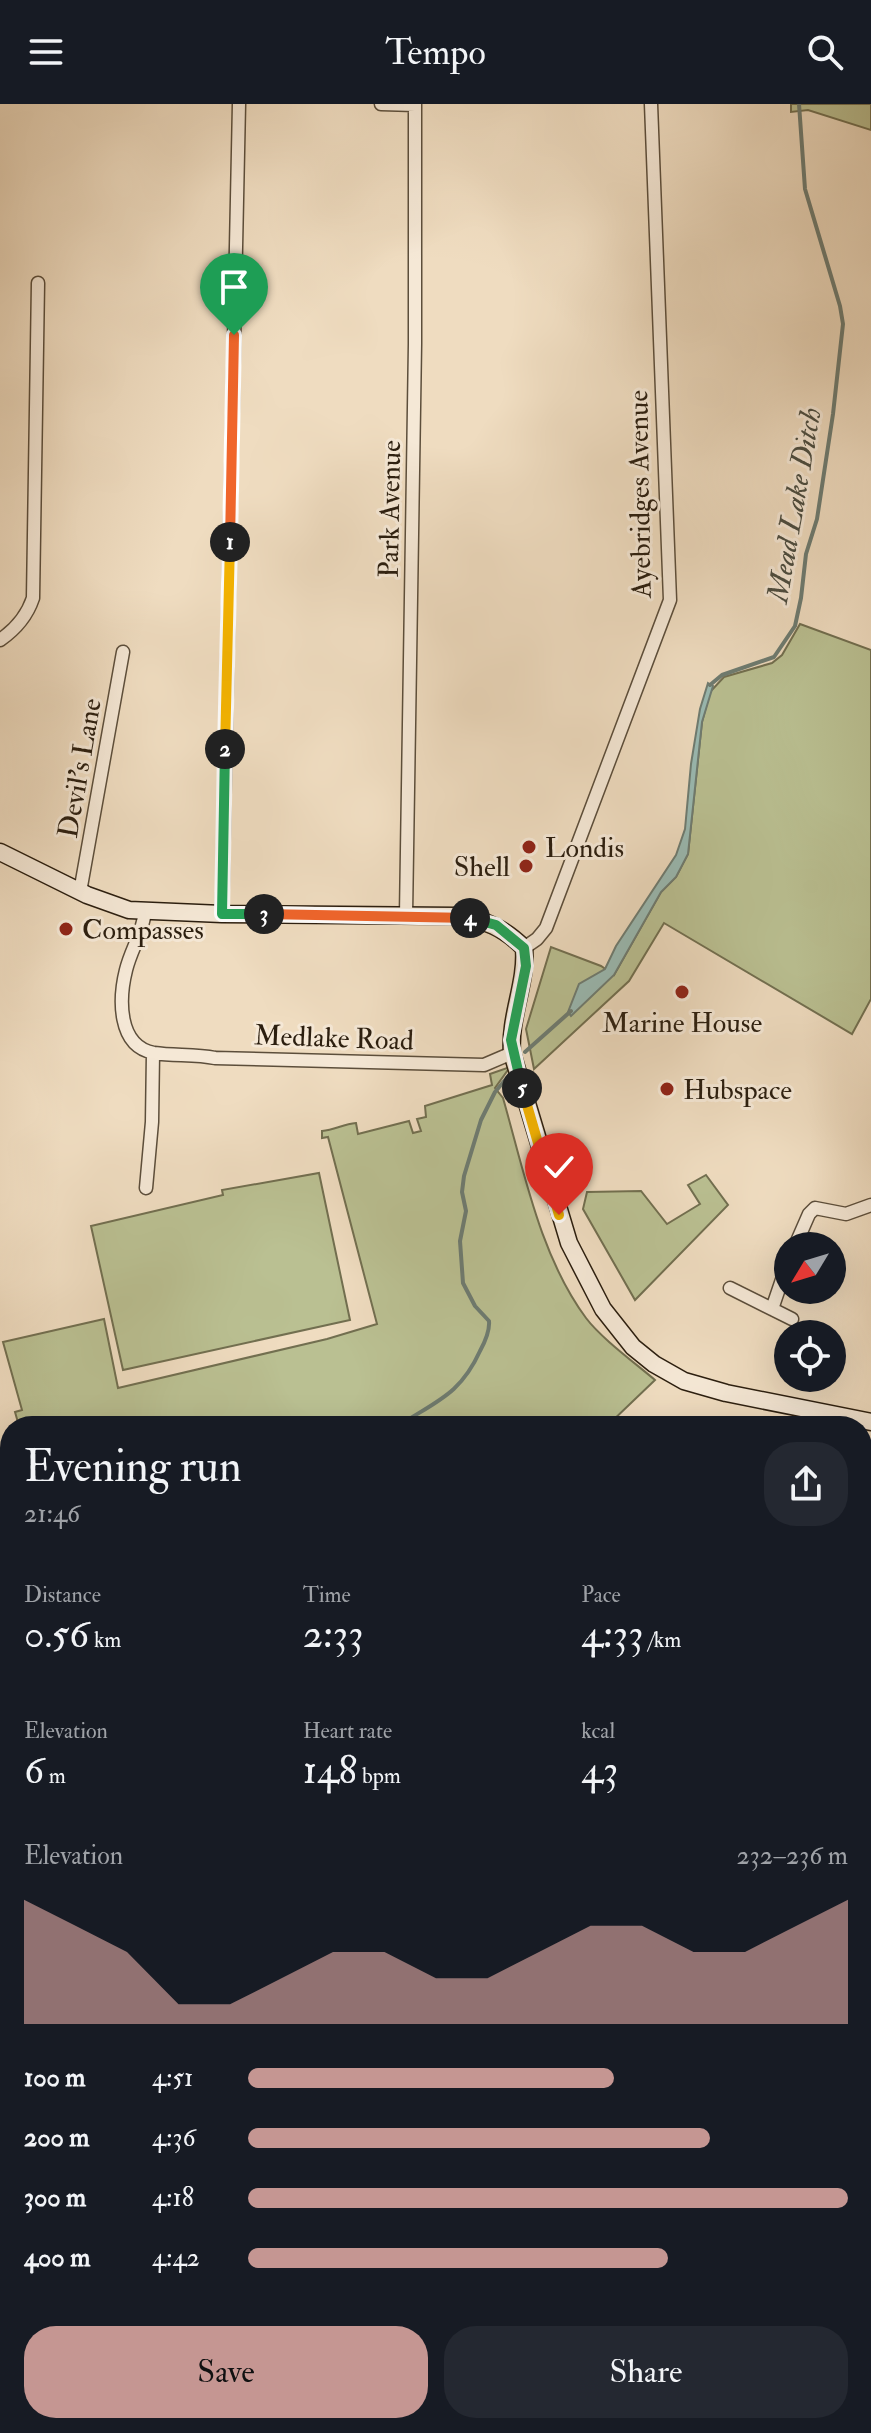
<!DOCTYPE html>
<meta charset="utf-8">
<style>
:root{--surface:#171b24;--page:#242831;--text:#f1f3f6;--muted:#9ea1a6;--accent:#c59692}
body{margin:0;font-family:"IM FELL Double Pica",serif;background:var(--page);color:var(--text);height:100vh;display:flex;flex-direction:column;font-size:30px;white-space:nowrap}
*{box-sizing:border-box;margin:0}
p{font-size:26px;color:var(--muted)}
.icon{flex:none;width:44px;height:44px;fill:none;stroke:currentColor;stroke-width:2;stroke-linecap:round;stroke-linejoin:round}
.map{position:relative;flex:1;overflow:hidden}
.drawer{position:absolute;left:0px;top:1312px;width:872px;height:1018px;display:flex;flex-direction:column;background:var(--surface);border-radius:32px 32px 0 0;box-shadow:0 8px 32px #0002}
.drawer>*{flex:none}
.needle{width:52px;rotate:232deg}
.buttons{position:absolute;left:774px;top:1128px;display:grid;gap:16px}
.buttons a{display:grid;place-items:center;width:72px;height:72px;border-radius:50%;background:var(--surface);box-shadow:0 8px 32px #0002;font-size:40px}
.pin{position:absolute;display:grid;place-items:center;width:68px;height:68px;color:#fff;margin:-82px -34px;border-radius:50% 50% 50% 0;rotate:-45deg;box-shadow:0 0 8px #0007}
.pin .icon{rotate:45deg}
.km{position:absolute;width:40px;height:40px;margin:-20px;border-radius:50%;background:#222;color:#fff;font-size:22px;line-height:40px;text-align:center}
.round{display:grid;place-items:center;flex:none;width:84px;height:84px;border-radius:32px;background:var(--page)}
.summary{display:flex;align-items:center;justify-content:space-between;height:136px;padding:0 24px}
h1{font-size:44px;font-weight:600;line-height:60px}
.stats{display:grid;grid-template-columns:repeat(3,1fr);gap:12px;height:136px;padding:8px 24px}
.stats div{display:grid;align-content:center}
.stats b{font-size:40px;font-weight:600}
.stats small{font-size:22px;font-weight:400}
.stats p{font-size:22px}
.chart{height:224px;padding:16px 24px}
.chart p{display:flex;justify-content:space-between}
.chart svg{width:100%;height:144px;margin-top:8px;fill:var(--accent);opacity:.7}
.primary-button{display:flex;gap:16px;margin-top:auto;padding:16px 24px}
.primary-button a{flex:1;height:92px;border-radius:32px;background:var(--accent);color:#111;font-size:32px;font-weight:600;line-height:92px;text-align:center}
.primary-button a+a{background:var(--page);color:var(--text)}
ul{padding:0 24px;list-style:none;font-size:26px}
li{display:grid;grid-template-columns:128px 96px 1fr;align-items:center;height:60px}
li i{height:20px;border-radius:10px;background:var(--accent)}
header{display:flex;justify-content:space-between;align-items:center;height:104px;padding:0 24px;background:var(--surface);font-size:36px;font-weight:600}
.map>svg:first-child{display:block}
.green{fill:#bac092;stroke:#726f50;stroke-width:2}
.water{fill:#9abbb4;stroke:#6e7c72;stroke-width:2}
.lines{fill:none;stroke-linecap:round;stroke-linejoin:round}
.stream{stroke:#6e7c72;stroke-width:4}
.minor-casing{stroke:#5c4e3b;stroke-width:15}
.secondary-casing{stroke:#2b1e0f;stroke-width:19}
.motorway-casing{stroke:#2b1e0f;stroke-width:25}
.minor{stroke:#f5e8d6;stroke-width:12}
.secondary{stroke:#f5e8d6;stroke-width:16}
.motorway{stroke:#e8be80;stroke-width:22}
.split-1-casing{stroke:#fff;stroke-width:16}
.split-2-casing{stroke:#fff;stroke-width:16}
.split-3-casing{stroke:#fff;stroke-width:16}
.split-4-casing{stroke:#fff;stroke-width:16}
.split-5-casing{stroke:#fff;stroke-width:16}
.split-6-casing{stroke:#fff;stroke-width:16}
.split-1{stroke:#f0652b;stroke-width:10}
.split-2{stroke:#f5b400;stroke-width:10}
.split-3{stroke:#22a559;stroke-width:10}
.split-4{stroke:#f0652b;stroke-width:10}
.split-5{stroke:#22a559;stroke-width:10}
.split-6{stroke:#f5b400;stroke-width:10}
.poi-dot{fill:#8f2418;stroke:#f5e8d6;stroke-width:3}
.labels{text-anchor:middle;stroke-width:6;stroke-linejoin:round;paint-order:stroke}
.street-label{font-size:28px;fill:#2b1e0f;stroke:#f5e8d6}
.poi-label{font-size:28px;fill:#2b1e0f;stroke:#f5e8d6;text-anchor:start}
.water-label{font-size:30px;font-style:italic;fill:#4c4d41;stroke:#f5e8d6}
</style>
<header><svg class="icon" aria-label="menu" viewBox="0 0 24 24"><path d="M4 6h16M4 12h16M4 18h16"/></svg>Tempo<svg class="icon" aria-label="search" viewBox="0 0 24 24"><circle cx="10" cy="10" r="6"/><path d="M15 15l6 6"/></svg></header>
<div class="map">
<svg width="871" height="2329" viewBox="0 0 871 2329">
<rect width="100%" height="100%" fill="#efdcc0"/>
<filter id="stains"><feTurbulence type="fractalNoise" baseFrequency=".0025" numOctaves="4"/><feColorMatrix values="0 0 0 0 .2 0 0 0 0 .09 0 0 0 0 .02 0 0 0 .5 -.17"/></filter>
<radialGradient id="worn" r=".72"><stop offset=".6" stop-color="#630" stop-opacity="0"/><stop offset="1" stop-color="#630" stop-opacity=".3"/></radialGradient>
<path class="green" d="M 791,0 L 871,0 L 871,26 L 808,6 L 791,8 Z
M 800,520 L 871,546 L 871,895 L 852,930 L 664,819 L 629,877 L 534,965 L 526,925 L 551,843 L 601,862 L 614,871 L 661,788 L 676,773 L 688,750 L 702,618 L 710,588 L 724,573 L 772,559 L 782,551 Z
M 510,963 L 495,984 L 503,994 C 524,1067 540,1152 586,1214 C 601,1234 635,1259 655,1276 L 607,1322 L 19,1322 L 15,1308 L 22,1306 L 3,1238 L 104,1215 L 118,1284 L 327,1235 L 377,1220 L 328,1033 L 322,1034 L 322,1027 C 335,1026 343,1020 356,1019 L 358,1030 L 409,1017 L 413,1029 L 421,1027 L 417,1015 L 426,1013 L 425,1002 L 492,981 L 490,970 Z
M 319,1069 L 350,1216 L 123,1266 L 91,1122 L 223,1091 L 222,1086 Z
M 706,1071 L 728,1101 L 635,1196 L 583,1105 L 587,1088 L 641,1087 L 667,1120 L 700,1100 L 688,1081 Z
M 871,1551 L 871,1949 L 862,1957 L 862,1556 Z
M 871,2118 L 871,2329 L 850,2329 L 838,2320 L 862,2320 L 862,2126 Z
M 209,2320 L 414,2320 L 400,2329 L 217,2329 Z
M 603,2320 L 749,2320 L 744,2329 L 590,2329 Z"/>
<path class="water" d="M 708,579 L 713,582 L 702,618 L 688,750 L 676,773 L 661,788 L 614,871 L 571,912 L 568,908 L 579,880 L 605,865 L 616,842 L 676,751 L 685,725 L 691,660 L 700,605 Z"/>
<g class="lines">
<path class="stream" d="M 710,581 L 722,571 L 774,553 L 795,522 L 801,494 L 806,450 L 817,415 L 833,310 L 843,220 L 840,202 L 805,85 L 799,0
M 525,948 L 571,907
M 398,1322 C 436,1297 460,1291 480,1247 C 485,1238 490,1228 489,1217 L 475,1202 L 463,1179 L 460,1137 L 466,1107 L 462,1088 L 464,1072 L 481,1016 L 495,988 L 511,969
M 0,1514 L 10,1510
M 862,1648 L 871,1645
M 862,1970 L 871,1962
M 389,2326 L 398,2320"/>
<g class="minor-casing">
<path id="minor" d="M 381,0 L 415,1
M 0,536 C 16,525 27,512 33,494 L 38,179
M 80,788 L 123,548
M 145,807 C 143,829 131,845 126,866 C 119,894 117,942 154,949 C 174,952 195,950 215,954 L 484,961 L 512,949
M 222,810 L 239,0
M 406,811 L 415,240 L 415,0
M 524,844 L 537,835 L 546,824 L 670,496 L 651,0
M 146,1084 L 152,1018 L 153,949
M 795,1142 L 809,1110 L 815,1104 L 846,1110 L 871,1101
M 730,1184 L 792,1215
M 772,1205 L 788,1158
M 862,1394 L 871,1369
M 0,1442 L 10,1439
M 0,1723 L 10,1727
M 0,1855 L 10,1854
M 0,2201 L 10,2204"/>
</g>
<g class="secondary-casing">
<path id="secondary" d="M 0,748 L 87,791 L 129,806 L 222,810 L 457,812 C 486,816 504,824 524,844 C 527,879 509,913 512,949 L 569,1139 L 603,1205 L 633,1243 L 654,1260 L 684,1277 L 726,1289 L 871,1318
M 862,1544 L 871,1539
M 0,2162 L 10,2131"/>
</g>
<g class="motorway-casing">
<path id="motorway" d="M 862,2027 L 871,2019
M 862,2077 L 871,2069
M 463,2329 L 477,2320
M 535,2329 L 548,2320"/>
</g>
<use href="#minor" class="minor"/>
<use href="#secondary" class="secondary"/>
<use href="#motorway" class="motorway"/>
</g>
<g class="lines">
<g class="split-1-casing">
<path id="split-1" d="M 230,438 L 234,231"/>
</g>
<g class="split-2-casing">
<path id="split-2" d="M 225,645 L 230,438"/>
</g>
<g class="split-3-casing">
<path id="split-3" d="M 225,645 L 222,810 L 264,810"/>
</g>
<g class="split-4-casing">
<path id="split-4" d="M 264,810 L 470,814"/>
</g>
<g class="split-5-casing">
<path id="split-5" d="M 470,814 L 496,821 L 524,844 L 526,862 L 511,936 L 522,984"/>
</g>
<g class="split-6-casing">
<path id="split-6" d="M 522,984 L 559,1111"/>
</g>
<use href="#split-1" class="split-1"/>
<use href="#split-2" class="split-2"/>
<use href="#split-3" class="split-3"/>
<use href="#split-4" class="split-4"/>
<use href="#split-5" class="split-5"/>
<use href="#split-6" class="split-6"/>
</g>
<g class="poi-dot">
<circle cx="529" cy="743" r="8"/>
<circle cx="526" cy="762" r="8"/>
<circle cx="66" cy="825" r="8"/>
<circle cx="682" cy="888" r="8"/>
<circle cx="667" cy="985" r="8"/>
</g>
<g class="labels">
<g class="street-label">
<text transform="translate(639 390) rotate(-91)" y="10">Ayebridges Avenue</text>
<text transform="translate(389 405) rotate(-89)" y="10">Park Avenue</text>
<text transform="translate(79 664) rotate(-80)" y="10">Devil's Lane</text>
<text transform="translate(334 933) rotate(2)" y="10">Medlake Road</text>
</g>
<g class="poi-label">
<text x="545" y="753">Londis</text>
<text x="510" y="772" text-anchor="end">Shell</text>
<text x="82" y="835">Compasses</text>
<text x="682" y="928" text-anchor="middle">Marine House</text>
<text x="683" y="995">Hubspace</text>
</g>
<g class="water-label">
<text transform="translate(794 401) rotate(-80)" y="10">Mead Lake Ditch</text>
</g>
</g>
<rect width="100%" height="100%" filter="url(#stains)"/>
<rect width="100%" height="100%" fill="url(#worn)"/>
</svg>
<div class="buttons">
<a><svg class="needle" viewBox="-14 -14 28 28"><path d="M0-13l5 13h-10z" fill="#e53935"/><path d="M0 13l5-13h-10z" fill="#9ea1a6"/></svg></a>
<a><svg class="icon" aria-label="locate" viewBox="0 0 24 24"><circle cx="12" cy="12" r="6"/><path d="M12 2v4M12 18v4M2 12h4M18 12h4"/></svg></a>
</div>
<div class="pin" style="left:234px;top:231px;background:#1e9e55"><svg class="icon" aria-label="arrive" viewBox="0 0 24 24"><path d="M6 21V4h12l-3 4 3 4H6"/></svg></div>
<div class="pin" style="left:559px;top:1111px;background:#d93025"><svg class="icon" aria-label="check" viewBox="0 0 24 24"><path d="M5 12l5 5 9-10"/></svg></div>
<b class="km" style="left:230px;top:438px">1</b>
<b class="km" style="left:225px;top:645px">2</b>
<b class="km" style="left:264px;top:810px">3</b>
<b class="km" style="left:470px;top:814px">4</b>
<b class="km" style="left:522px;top:984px">5</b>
<section class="drawer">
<div class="summary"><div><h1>Evening run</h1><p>21:46</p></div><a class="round"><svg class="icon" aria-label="share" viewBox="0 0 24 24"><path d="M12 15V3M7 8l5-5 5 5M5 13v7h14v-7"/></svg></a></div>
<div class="stats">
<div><p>Distance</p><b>0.56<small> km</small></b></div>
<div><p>Time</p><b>2:33</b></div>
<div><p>Pace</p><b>4:33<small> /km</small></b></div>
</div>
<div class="stats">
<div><p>Elevation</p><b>6<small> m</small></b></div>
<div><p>Heart rate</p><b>148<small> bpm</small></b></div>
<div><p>kcal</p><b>43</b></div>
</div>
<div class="chart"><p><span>Elevation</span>232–236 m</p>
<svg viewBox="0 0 160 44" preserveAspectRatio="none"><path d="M0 44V6L10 14L20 22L30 38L40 38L50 30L60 22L70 22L80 30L90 30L100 22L110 14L120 14L130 22L140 22L150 14L160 6V44z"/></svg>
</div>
<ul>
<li><b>100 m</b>4:51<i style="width:61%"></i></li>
<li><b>200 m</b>4:36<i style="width:77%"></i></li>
<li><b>300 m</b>4:18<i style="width:100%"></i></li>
<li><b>400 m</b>4:42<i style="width:70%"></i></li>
</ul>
<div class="primary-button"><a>Save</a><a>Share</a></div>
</section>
</div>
